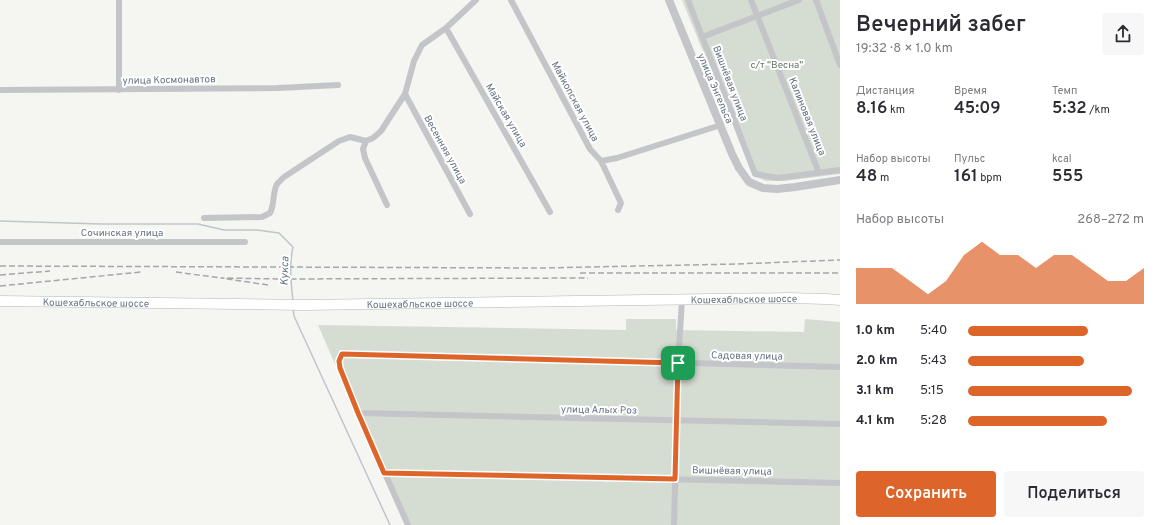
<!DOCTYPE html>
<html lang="ru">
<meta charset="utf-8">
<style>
:root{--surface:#fff;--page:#f7f7f7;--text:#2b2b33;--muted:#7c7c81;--accent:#de6529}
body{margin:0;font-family:Overpass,sans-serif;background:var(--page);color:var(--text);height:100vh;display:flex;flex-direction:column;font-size:15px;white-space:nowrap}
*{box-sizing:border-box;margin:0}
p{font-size:13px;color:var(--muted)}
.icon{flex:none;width:22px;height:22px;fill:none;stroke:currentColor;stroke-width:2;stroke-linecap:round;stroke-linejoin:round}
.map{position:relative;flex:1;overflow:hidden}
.side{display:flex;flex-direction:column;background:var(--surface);width:320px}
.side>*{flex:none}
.pin{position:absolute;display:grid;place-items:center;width:34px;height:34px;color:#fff;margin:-17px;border-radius:8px;box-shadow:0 2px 6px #0006}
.round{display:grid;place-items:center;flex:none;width:42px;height:42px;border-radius:4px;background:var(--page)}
.headline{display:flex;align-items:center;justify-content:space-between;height:68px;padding:0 16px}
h1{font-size:22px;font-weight:600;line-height:30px}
.figures{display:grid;grid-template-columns:repeat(3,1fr);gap:6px;height:68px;padding:4px 16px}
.figures div{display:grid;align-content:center}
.figures b{font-size:17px;font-weight:600}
.figures small{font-size:11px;font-weight:400}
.figures p{font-size:11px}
.chart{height:112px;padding:8px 16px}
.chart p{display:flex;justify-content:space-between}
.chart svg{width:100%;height:72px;margin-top:4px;fill:var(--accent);opacity:.7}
.button{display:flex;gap:8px;margin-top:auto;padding:8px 16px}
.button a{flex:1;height:46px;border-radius:4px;background:var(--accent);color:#fff;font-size:16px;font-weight:600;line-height:46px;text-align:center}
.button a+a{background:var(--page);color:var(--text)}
ul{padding:0 16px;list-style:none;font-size:13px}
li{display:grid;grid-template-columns:64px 48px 1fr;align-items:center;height:30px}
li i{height:10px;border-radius:5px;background:var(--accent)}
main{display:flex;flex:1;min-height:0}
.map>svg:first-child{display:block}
.green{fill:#d5dcd2}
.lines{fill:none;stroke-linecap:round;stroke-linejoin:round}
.stream{stroke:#bec6cc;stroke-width:1.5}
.primary-casing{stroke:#b3b7bb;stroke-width:11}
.minor{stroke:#c3c5c9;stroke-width:6}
.tertiary{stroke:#c3c5c9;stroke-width:8}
.primary{stroke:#fff;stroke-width:10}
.rail{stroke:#a3a8ad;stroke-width:1.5;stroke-dasharray:6 3;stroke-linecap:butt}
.route-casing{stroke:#fff;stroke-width:8}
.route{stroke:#de6529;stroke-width:5}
.labels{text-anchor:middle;stroke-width:4;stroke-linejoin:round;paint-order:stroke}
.park-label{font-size:10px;fill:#657963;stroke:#fff}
.street-label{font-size:10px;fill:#657281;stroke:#fff}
.water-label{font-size:11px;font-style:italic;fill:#60737f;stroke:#fff}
</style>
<main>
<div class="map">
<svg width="840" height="525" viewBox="0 0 840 525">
<rect width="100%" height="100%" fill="#f5f5f1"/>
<path class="green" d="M 682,0 L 840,0 L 840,174 L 784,181 L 766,181 L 754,176 Z
M 626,319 L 676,319 L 676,330 L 804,332 L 805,319 L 840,322 L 840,525 L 405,525 L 318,325 L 626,330 Z"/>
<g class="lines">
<path class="stream" d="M 0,221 L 101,224 L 198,224 L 224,230 L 257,230 L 279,233 L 293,247 C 289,265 291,283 293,301
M 293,309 L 294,316 L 390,525"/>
<g class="primary-casing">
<g id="primary">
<path id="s1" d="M 0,301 L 304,305 L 788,298 L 826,299 L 840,300"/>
</g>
</g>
<path class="minor" d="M 119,0 L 119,90
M 511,0 L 590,149 L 601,161 L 621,203 L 618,210
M 688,0 L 755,174 L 778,178 L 840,170
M 751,0 L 819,173
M 816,0 L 840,65
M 446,28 L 550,212
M 702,37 L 799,0
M 0,90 L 278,88 L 338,85
M 405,94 L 470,214
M 366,141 L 363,149 L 365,158 L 387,205
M 601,161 L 617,158 L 721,125
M 204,218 L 262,217 L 270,213 C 275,204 272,194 277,184 C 279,182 282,179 284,177 L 339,141 L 350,137 L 366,141 L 373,138 L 381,131 L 405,94 L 414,61 L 422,45 L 446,28 L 476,0
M 0,242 L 245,242
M 358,413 L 840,424
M 384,473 L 840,483
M 408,525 L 358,413 L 340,368 L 339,361 L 341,354 L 840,367
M 674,525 L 678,363 L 682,300"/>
<path class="tertiary" d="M 669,0 L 732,154 L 739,168 L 749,182 L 763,188 L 777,189 L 795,187 L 840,180"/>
<use href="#primary" class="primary"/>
<path class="rail" d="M 0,266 L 541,268 L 736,264 L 840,260
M 176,272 L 221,278
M 580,273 L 840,273
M 0,275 L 50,271
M 268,285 L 221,278 L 281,279 L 588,278
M 0,286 L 141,272"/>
</g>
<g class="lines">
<g class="route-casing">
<path id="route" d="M 342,354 L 678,363 L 675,479 L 384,473 L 358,413 L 340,368 L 339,361 Z"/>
</g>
<use href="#route" class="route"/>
</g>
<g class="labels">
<g class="park-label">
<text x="777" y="68">с/т "Весна"</text>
</g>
<g class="street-label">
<text transform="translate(169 79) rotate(-1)" y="4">улица Космонавтов</text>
<text transform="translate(731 83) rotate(69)" y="4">Вишнёвая улица</text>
<text transform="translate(716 88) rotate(67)" y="4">улица Энгельса</text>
<text transform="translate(576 101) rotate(62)" y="4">Майкопская улица</text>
<text transform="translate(507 115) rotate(60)" y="4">Майская улица</text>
<text transform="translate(808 116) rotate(68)" y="4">Калиновая улица</text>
<text transform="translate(446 149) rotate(61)" y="4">Весенняя улица</text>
<text x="122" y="236">Сочинская улица</text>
<text dy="4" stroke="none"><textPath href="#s1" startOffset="744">Кошехабльское шоссе</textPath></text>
<text dy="4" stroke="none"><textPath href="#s1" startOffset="96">Кошехабльское шоссе</textPath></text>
<text dy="4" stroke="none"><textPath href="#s1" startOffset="420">Кошехабльское шоссе</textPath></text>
<text transform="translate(747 355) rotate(1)" y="4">Садовая улица</text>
<text transform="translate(599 409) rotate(1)" y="4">улица Алых Роз</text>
<text transform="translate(732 470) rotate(1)" y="4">Вишнёвая улица</text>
</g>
<g class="water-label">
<text transform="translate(284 271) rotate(-88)" y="4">Кукса</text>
</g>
</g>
</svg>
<div class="pin" style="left:678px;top:363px;background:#1e9e55"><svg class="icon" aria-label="arrive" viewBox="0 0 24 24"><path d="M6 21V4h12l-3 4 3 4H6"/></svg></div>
</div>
<section class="side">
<div class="headline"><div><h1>Вечерний забег</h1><p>19:32 · 8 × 1.0 km</p></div><a class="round"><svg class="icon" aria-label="share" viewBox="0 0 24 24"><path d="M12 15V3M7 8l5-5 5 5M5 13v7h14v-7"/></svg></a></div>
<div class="figures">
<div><p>Дистанция</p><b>8.16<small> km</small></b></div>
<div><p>Время</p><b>45:09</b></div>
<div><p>Темп</p><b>5:32<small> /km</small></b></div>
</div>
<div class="figures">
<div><p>Набор высоты</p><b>48<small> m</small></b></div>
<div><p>Пульс</p><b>161<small> bpm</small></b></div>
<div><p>kcal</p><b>555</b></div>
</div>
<div class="chart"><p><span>Набор высоты</span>268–272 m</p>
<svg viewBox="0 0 160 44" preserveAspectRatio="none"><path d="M0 44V22L10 22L20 22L30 30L40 38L50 30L60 14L70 6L80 14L90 14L100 22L110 14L120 14L130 22L140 30L150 30L160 22V44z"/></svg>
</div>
<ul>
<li><b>1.0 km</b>5:40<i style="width:68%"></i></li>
<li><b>2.0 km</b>5:43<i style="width:66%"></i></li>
<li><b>3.1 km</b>5:15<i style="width:93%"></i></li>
<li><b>4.1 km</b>5:28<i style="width:79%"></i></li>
</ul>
<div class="button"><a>Сохранить</a><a>Поделиться</a></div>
</section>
</main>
